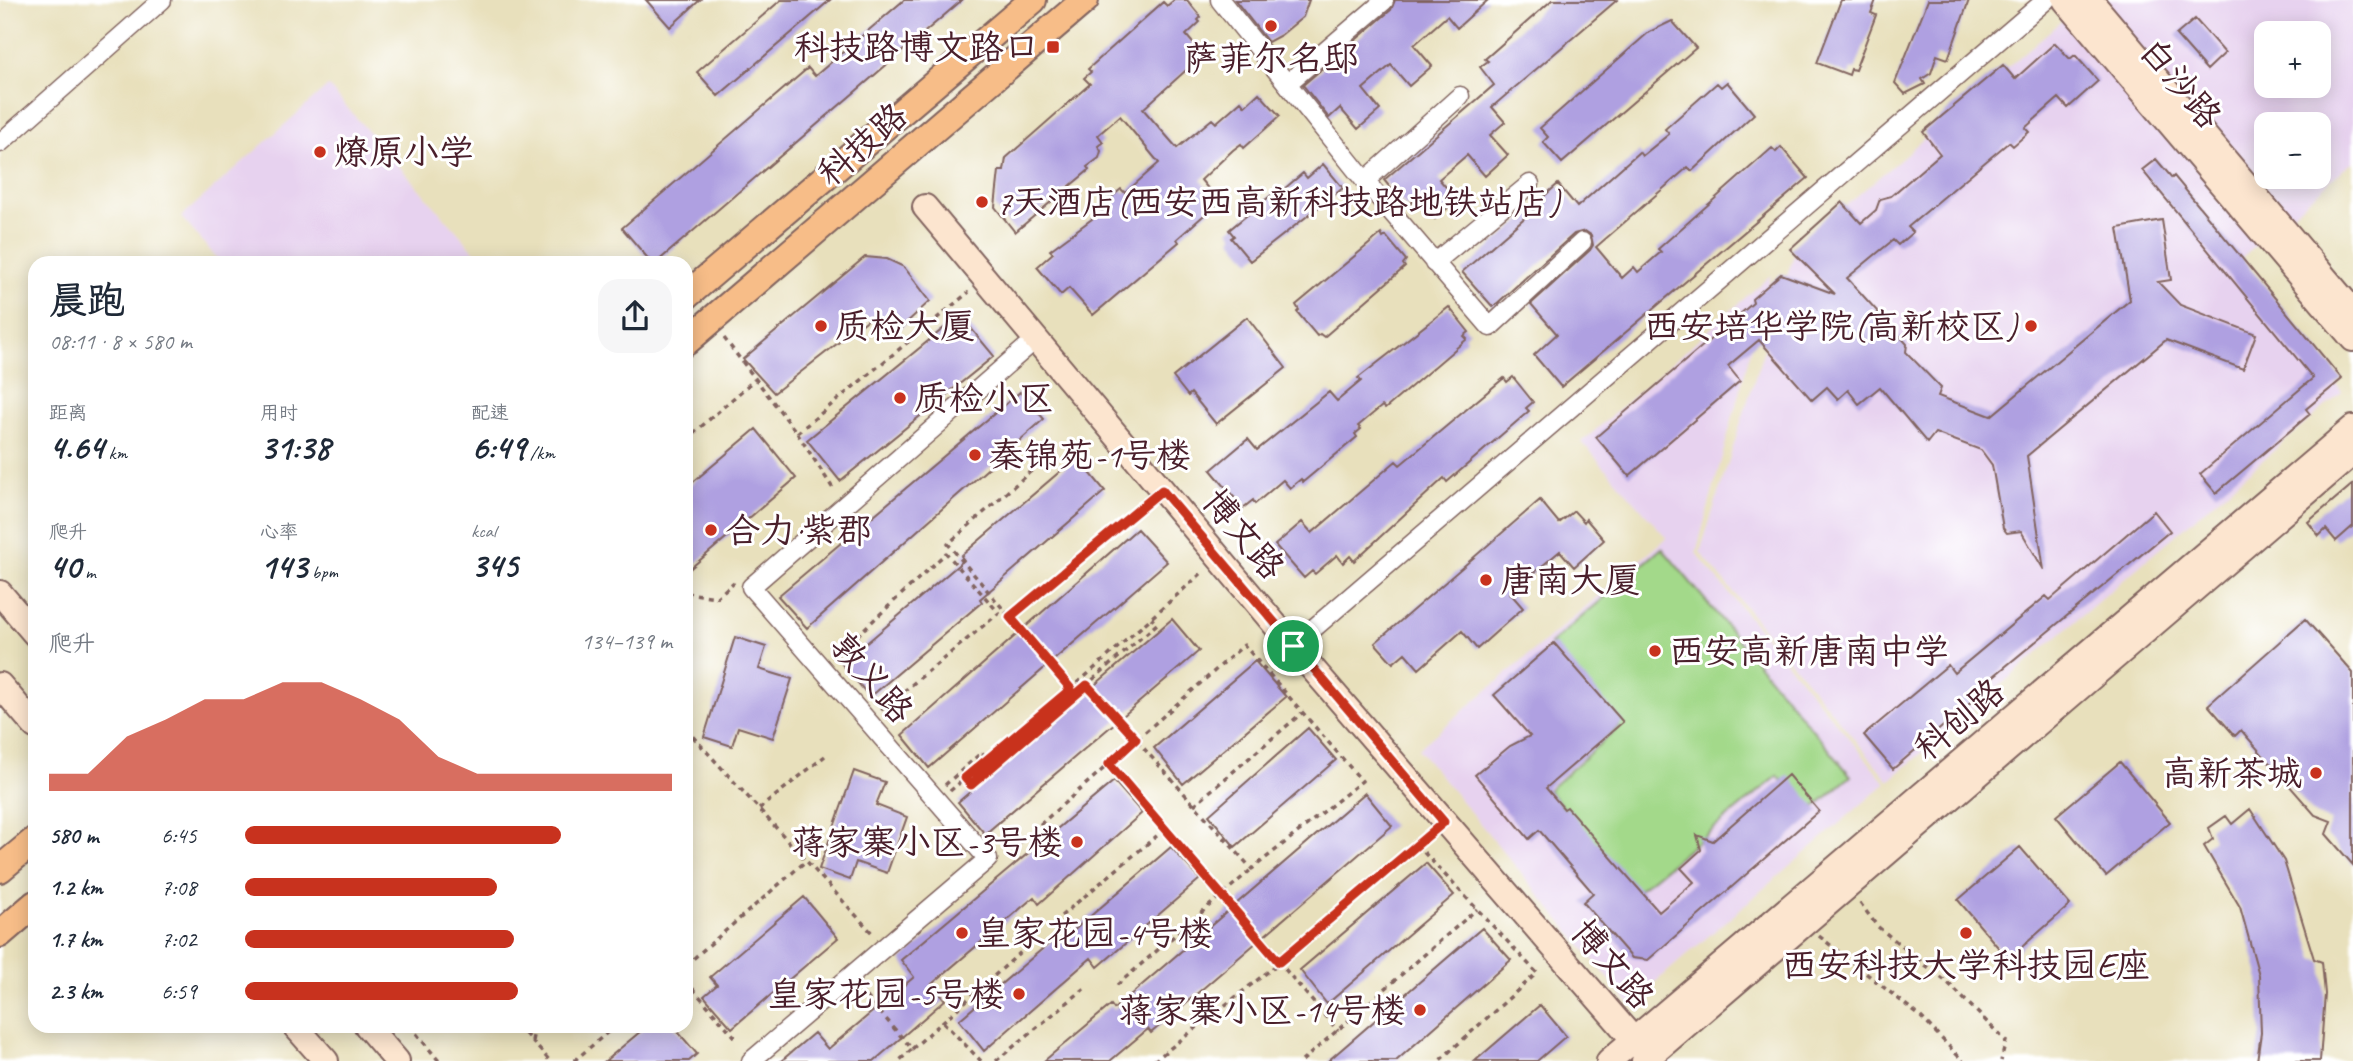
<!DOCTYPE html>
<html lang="zh">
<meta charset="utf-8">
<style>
:root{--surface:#fff;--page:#f6f6f7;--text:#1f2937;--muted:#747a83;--accent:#c8321e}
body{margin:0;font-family:Caveat,"LXGW WenKai TC",sans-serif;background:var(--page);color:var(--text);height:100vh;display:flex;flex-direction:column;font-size:26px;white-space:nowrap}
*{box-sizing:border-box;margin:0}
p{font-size:23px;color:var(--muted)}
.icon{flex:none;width:38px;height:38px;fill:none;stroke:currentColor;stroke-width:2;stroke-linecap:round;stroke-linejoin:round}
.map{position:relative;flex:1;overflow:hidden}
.panel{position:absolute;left:28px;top:256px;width:665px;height:777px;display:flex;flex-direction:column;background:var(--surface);border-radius:21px;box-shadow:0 4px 18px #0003}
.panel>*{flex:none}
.tools{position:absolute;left:2254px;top:21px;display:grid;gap:14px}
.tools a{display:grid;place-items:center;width:77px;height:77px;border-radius:14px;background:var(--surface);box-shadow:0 4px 18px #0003;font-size:35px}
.pin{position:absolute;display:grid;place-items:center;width:60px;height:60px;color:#fff;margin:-30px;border:4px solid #fff;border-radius:50%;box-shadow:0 2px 7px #0007}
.round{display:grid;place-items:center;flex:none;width:74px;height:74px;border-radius:21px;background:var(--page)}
.overview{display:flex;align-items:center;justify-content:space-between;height:119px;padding:0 21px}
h1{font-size:38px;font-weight:700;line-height:52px}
.metrics{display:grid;grid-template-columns:repeat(3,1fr);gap:10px;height:119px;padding:7px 21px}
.metrics div{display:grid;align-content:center}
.metrics b{font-size:35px;font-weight:700}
.metrics small{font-size:19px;font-weight:400}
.metrics p{font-size:19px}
.chart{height:196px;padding:14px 21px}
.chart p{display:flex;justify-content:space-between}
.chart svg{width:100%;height:126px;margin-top:7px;fill:var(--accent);opacity:.7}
ul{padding:0 21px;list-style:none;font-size:23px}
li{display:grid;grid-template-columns:112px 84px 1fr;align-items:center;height:52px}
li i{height:18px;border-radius:9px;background:var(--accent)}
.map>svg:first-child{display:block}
.built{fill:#e7d2ef;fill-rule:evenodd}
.green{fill:#a3d98a;stroke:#767c5a;stroke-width:2}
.building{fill:#afa0e1}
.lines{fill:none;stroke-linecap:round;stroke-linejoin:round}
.street-casing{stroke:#81635e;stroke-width:21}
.secondary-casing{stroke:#81635e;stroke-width:28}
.primary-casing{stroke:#81635e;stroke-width:30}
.path{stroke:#81635e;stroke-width:3.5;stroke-dasharray:5 5;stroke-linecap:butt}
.street{stroke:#fff;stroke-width:18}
.secondary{stroke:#fce5cf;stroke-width:24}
.primary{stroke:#f7bd88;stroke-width:26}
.route-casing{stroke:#fff;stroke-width:14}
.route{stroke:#c8321e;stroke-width:9}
.poi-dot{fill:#c8321e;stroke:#fff;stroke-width:2.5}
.labels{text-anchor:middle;stroke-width:6;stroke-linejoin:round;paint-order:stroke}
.poi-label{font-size:35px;fill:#4a1f2b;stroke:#fff;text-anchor:start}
.street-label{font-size:35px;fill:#4a1f2b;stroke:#fff}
</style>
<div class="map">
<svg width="2353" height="1061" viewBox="0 0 2353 1061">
<rect width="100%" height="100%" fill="#fff"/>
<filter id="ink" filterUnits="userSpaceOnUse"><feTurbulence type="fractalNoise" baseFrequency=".0143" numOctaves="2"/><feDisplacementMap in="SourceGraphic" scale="14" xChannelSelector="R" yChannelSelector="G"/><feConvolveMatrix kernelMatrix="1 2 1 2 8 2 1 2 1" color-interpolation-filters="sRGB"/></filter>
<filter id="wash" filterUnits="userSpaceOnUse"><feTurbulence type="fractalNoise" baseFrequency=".00686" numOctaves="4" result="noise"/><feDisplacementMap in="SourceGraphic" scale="28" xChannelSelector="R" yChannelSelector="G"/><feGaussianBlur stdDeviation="1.57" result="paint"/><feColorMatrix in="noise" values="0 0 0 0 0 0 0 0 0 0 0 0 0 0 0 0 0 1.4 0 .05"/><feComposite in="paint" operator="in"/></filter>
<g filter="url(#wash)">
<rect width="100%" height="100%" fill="#e8e0bc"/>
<path class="built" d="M 2086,0 L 2353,0 L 2353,161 L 2239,260 L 2342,392 L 1889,781 L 1700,552 L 1796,248 ZM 2266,33 L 2319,33 L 2319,86 L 2266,86 ZM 2266,124 L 2319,124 L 2319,177 L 2266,177 Z
M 328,86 L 484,262 L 220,262 L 181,217 Z
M 1771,275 L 1696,553 L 1886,783 L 1630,1004 L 1418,749 L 1667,538 L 1582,442 Z"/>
<path class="green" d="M 1662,548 L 1851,776 L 1809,812 L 1778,776 L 1636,892 L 1548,790 L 1619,727 L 1550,644 Z"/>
<g id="blocks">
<path class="building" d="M 646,0 L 700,0 L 670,27 Z
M 781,0 L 830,0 L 718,96 L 697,72 Z
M 904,0 L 962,0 L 657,262 L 651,262 L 622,228 L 808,68 L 815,76 Z
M 1174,0 L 1187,0 L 1201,17 L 1198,20 L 1200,22 L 1186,35 L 1203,55 L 1143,109 L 1177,148 L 1212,119 L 1216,123 L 1241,101 L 1245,106 L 1259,93 L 1280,116 L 1244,148 L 1241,144 L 1233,150 L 1201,180 L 1219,202 L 1177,239 L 1179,242 L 1093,315 L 1069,288 L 1061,295 L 1037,267 L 1053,253 L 1050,250 L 1104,210 L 1101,206 L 1121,189 L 1125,193 L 1159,163 L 1120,116 L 1098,135 L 1103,142 L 1098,146 L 1101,151 L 1099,158 L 1087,167 L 1089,170 L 1015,232 L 995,207 L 999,171 L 1004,171 L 1006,158 L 1090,84 L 1084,78 L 1091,72 L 1088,69 L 1163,2 L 1167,6 Z
M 1235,0 L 1309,0 L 1303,17 L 1281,35 L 1268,42 Z
M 1395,0 L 1488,0 L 1457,28 L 1447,16 L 1414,45 L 1432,66 L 1409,86 L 1391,65 L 1363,89 L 1380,110 L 1358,129 L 1340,108 L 1329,118 L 1303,85 L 1391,10 Z
M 1552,0 L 1617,0 L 1492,107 L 1505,122 L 1490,135 L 1508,155 L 1485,176 L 1467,155 L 1439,179 L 1457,200 L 1435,219 L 1417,198 L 1406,207 L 1384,180 L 1494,85 L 1480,67 L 1488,61 L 1485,59 Z
M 1841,0 L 1876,0 L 1871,13 L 1876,15 L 1855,70 L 1851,69 L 1849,75 L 1817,63 Z
M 1928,0 L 1969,0 L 1948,59 L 1937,55 L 1931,73 L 1922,79 L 1925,84 L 1905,94 L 1895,83 Z
M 2195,19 L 2225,53 L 2207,70 L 2176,35 Z
M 1672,21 L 1696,48 L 1562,163 L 1543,142 L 1548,137 L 1540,128 L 1649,32 Z
M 2055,43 L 2070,59 L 2075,55 L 2098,81 L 2068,108 L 2059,98 L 2025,128 L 2029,132 L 2013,146 L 2009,142 L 1908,227 L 1913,232 L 1898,245 L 1893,240 L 1847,278 L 1907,344 L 1906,352 L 1941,388 L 1938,396 L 1991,416 L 2130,300 L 2118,228 L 2162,220 L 2171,280 L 2158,282 L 2180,305 L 2256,334 L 2243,369 L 2166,340 L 2027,456 L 2044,570 L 2021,531 L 2007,533 L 2003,528 L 1992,465 L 1981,450 L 1935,433 L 1927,443 L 1880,387 L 1859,404 L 1848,390 L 1838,399 L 1827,387 L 1812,400 L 1759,340 L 1728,366 L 1740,381 L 1629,476 L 1596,437 L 1753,303 L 1752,299 L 1781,274 L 1835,294 L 1790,249 L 1842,202 L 1861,223 L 1876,210 L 1880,199 L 1891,196 L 1940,154 L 1923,132 L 2003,65 L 2015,79 Z
M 1727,82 L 1754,114 L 1692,171 L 1688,167 L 1596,247 L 1622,278 L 1634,267 L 1638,272 L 1661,252 L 1658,249 L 1772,148 L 1776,152 L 1781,147 L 1808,178 L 1561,387 L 1534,355 L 1557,334 L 1531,304 L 1590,250 L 1593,245 L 1591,235 L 1585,231 L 1574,234 L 1493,307 L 1462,272 L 1544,201 L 1542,198 L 1558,184 L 1577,207 L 1639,152 L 1642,156 L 1669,134 L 1665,129 L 1717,83 L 1721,87 Z
M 2156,159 L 2172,178 L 2174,176 L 2342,379 L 2306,409 L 2310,414 L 2216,493 L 2200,474 L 2313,378 L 2142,170 Z
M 1323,164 L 1343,188 L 1250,261 L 1231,238 L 1234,236 L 1229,230 L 1275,192 L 1277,195 L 1303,173 L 1307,178 Z
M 1381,234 L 1383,238 L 1386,236 L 1406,260 L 1403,264 L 1405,267 L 1324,337 L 1320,334 L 1317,336 L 1297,312 L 1299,310 L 1296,305 Z
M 865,257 L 887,259 L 904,267 L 930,301 L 892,336 L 874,315 L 774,393 L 743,359 Z
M 1449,307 L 1469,332 L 1464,336 L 1467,339 L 1385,409 L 1382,406 L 1358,426 L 1361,429 L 1355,434 L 1357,437 L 1303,482 L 1301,479 L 1290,488 L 1283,480 L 1255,504 L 1253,500 L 1243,508 L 1211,470 L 1248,439 L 1257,450 L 1329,392 L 1337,401 L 1361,381 L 1358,378 Z
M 960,315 L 994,356 L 840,481 L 807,440 Z
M 1247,317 L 1286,368 L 1216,424 L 1191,393 L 1188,396 L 1173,377 Z
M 1513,377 L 1533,402 L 1526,408 L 1529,411 L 1447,482 L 1444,478 L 1354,561 L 1350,556 L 1343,563 L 1337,555 L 1315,574 L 1312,571 L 1304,578 L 1275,545 L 1302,522 L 1312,533 L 1396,461 L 1400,465 L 1504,378 L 1507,382 Z
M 1020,392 L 1044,419 L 807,628 L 778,596 Z
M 756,429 L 796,478 L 686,572 L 686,488 Z
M 1077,457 L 1105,491 L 980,599 L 982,602 L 870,697 L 842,664 L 964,560 L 961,556 Z
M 2353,484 L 2353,526 L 2336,541 L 2326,529 L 2319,536 L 2308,522 Z
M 1540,500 L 1559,523 L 1574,511 L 1584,522 L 1586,519 L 1604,540 L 1574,567 L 1560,551 L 1510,593 L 1523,608 L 1477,649 L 1462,631 L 1419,669 L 1405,653 L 1393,663 L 1375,643 Z
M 2154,511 L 2170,531 L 1972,694 L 1976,698 L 1893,769 L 1864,735 L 1948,665 L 1954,673 L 2046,596 L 2050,600 Z
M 1137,529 L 1167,562 L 929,768 L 902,735 Z
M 1172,619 L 1199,651 L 985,834 L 958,802 Z
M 2305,619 L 2353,673 L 2353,865 L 2326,834 L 2331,821 L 2315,815 L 2241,730 L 2235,736 L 2208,705 Z
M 735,637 L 766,647 L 759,669 L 792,679 L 773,738 L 738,727 L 732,746 L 704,737 Z
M 1554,643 L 1623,722 L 1546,788 L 1564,809 L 1567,807 L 1659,912 L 1694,882 L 1681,868 L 1701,850 L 1697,835 L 1713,841 L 1788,775 L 1819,811 L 1648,960 L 1632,958 L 1583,902 L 1593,893 L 1539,830 L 1529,839 L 1475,775 L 1510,746 L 1530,736 L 1494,695 Z
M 1255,661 L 1286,697 L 1183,784 L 1154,748 Z
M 1308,728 L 1336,760 L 1235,847 L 1209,815 Z
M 2120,762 L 2170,822 L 2106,876 L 2056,816 Z
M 854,771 L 885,782 L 876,805 L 907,817 L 887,873 L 856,862 L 850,880 L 819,869 Z
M 1114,781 L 1142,813 L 1039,904 L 1034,897 L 932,984 L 945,1000 L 874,1061 L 781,1061 L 814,1033 L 828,1049 L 914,977 L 901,960 Z
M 1365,793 L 1392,826 L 1151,1033 L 1148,1029 L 1110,1061 L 1044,1061 L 1111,1005 L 1114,1009 Z
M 2250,809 L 2284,861 L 2314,959 L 2322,962 L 2325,994 L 2320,1061 L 2257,1061 L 2261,1033 L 2259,975 L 2240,907 L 2204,846 L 2213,839 L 2209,828 L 2226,816 L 2232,824 Z
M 1171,847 L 1200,879 L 1098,967 L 1091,958 L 984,1051 L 959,1020 L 1054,939 L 1058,944 Z
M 2020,847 L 2070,905 L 2008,959 L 1958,900 Z
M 1426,863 L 1454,895 L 1327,1004 L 1300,970 Z
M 804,897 L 838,938 L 732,1028 L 704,996 L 717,985 L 710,977 Z
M 1482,928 L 1511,960 L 1396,1061 L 1328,1061 Z
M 1540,1005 L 1566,1036 L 1537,1061 L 1475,1061 Z
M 647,1026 L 673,1026 L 697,1054 L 689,1061 L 605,1061 Z"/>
</g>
</g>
<g filter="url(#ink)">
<use href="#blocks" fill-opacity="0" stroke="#81635e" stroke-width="2"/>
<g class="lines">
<g class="street-casing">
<path id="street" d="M 1220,0 L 1365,181 L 1490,327 L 1582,242
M 1288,83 L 1384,1
M 0,143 L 162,0
M 1365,181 L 1460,96
M 1434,263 L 1530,184
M 1293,646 L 2046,0
M 751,1061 L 988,859 L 751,587 L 1036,339"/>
</g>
<g class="secondary-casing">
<path id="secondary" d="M 2065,0 L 2353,339
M 2090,0 L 2353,311
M 925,207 L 1293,646 L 1652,1061
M 0,593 L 35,634
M 0,685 L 35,726
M 295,1026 L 326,1061
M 367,1026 L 397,1061
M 1609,1061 L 2353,428
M 1644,1061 L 2353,453"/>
</g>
<g class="primary-casing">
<path id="primary" d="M 686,296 L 1033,0
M 686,342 L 1085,0
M 0,869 L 35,840
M 0,934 L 35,904"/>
</g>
<path class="path" d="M 724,338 L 797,433 L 834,490
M 797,433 L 969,292
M 686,440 L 754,380
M 1039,464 L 948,544 L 1071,689 L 1203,572
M 686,593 L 717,597 L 734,582
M 1010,617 L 1145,504
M 835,656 L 946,553 L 999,613 L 881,710
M 686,729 L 873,934
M 1109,764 L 1338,1031
M 965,778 L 971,785 L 1157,624 L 1151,618
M 945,785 L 982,752 L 987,760
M 950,791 L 1070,690
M 1194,805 L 1302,713
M 759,809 L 825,756
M 1417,845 L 1537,973 L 1439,1061
M 1010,851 L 1244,645 L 1362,781 L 1252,869 L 1087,685
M 686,872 L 691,867
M 1860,903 L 1877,926 L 1949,984 L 2006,1041 L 2001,1061
M 1061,916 L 1165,829
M 1819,936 L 1920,1016 L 1963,1061
M 686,965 L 806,861
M 686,981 L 735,1037
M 1117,985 L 1252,869
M 860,989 L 912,1049 L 899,1061
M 943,1022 L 981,1061
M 410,1026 L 439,1061
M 518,1026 L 550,1061
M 532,1041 L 535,1026
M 912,1049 L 1039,936
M 574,1061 L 615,1026
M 996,1061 L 1084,989
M 1154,1061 L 1279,963 L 1430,834
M 1302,1061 L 1477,909"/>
<use href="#street" class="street"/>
<use href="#secondary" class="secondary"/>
<use href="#primary" class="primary"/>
</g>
</g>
<g class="lines" filter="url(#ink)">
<g class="route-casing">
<path id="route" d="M 1162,490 L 1444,822 L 1279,962 L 1109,764 L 1136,739 L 1087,685 L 971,785 L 965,778 L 1071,689 L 1010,617 Z"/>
</g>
<use href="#route" class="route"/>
</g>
<g class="poi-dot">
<circle cx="1271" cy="26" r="7"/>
<rect x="1046" y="40" width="14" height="14" rx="3.5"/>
<circle cx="320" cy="152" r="7"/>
<circle cx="982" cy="202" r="7"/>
<circle cx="821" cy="326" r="7"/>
<circle cx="2031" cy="326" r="7"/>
<circle cx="900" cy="398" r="7"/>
<circle cx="975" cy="455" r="7"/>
<circle cx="711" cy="530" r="7"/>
<circle cx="1486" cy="580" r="7"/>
<circle cx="1655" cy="651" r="7"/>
<circle cx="2316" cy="773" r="7"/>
<circle cx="1077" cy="842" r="7"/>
<circle cx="962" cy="933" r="7"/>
<circle cx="1966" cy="933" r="7"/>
<circle cx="1019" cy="994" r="7"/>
<circle cx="1420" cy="1010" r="7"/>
</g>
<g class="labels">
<g class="poi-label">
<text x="1039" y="59" text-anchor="end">科技路博文路口</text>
<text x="1271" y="70" text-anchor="middle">萨菲尔名邸</text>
<text x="334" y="164">燎原小学</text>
<text x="996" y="214">7天酒店(西安西高新科技路地铁站店)</text>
<text x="835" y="338">质检大厦</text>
<text x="2017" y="338" text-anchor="end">西安培华学院(高新校区)</text>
<text x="914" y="410">质检小区</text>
<text x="989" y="467">秦锦苑-1号楼</text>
<text x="725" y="542">合力·紫郡</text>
<text x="1500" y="592">唐南大厦</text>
<text x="1669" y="663">西安高新唐南中学</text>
<text x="2302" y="785" text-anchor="end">高新茶城</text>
<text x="1063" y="854" text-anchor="end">蒋家寨小区-3号楼</text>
<text x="976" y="945">皇家花园-4号楼</text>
<text x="1966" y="977" text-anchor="middle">西安科技大学科技园E座</text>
<text x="1005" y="1006" text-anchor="end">皇家花园-5号楼</text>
<text x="1406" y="1022" text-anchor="end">蒋家寨小区-14号楼</text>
</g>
<g class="street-label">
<text transform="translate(2181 83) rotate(50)" y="12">白沙路</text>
<text transform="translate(862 144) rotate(-41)" y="12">科技路</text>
<text transform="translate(1244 534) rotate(50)" y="12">博文路</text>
<text transform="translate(872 678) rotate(49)" y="12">敦义路</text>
<text transform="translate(1959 719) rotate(-40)" y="12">科创路</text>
<text transform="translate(1613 964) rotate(49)" y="12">博文路</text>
</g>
</g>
</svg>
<div class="tools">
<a>+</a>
<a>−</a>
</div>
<div class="pin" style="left:1293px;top:646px;background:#1e9e55"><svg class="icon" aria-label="arrive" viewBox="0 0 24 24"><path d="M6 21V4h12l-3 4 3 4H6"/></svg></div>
<section class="panel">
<div class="overview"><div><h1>晨跑</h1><p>08:11 · 8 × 580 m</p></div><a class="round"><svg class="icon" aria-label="share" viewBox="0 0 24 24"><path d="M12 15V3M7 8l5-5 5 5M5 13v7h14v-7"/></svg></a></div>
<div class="metrics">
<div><p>距离</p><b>4.64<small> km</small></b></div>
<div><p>用时</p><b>31:38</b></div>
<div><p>配速</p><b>6:49<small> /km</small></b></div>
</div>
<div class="metrics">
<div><p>爬升</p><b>40<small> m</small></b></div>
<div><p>心率</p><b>143<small> bpm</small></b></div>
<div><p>kcal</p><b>345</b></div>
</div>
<div class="chart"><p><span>爬升</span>134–139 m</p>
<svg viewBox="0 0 160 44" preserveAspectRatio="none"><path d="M0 44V38L10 38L20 25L30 19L40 12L50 12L60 6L70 6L80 12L90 19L100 32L110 38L120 38L130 38L140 38L150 38L160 38V44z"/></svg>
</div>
<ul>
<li><b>580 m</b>6:45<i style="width:74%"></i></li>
<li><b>1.2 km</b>7:08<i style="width:59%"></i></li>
<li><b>1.7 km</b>7:02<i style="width:63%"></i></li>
<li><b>2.3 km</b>6:59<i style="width:64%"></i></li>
</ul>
</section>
</div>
